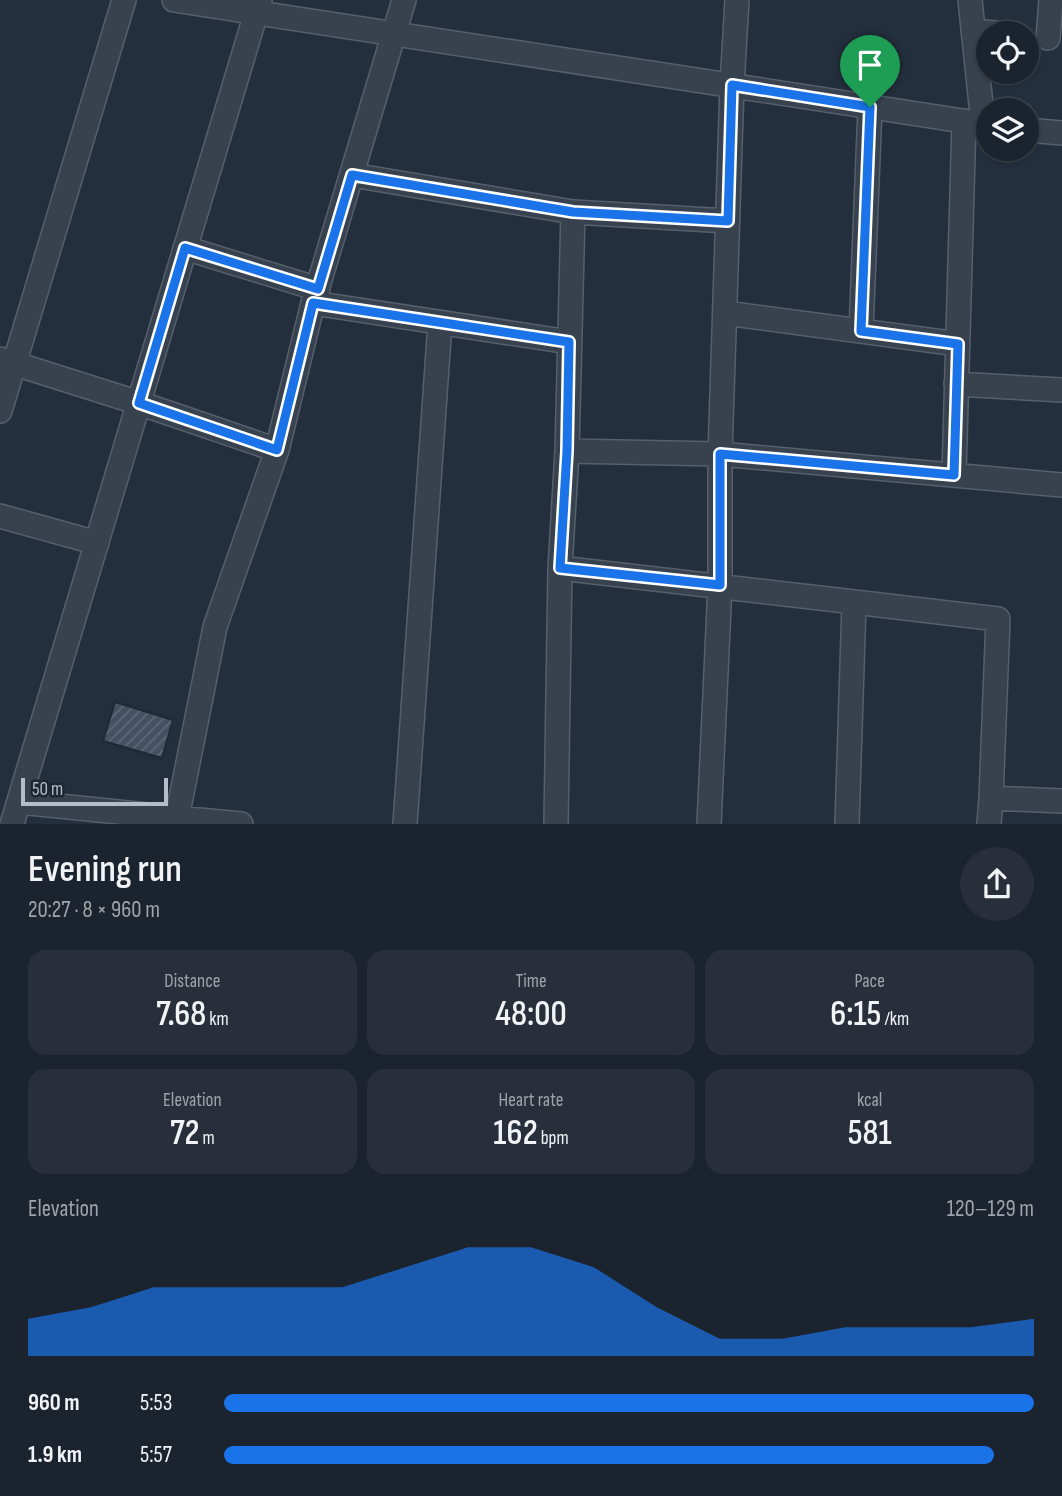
<!DOCTYPE html>
<meta charset="utf-8">
<style>
:root{--surface:#1b232e;--page:#282f3a;--text:#f1f3f6;--muted:#a0a4aa;--line:#39404a;--accent:#1a73e8}
body{margin:0;font-family:"Sofia Sans Condensed",sans-serif;background:var(--page);color:var(--text);height:100vh;display:flex;flex-direction:column;font-size:26px;white-space:nowrap}
*{box-sizing:border-box;margin:0}
p{font-size:23px;color:var(--muted)}
.icon{flex:none;width:38px;height:38px;fill:none;stroke:currentColor;stroke-width:2;stroke-linecap:round;stroke-linejoin:round}
.map{position:relative;height:824px;overflow:hidden}
.details{display:flex;flex-direction:column;background:var(--surface);flex:1}
.details>*{flex:none}
.tools{position:absolute;left:976px;top:21px;display:grid;gap:14px}
.tools a{display:grid;place-items:center;width:63px;height:63px;border-radius:50%;background:var(--surface);box-shadow:0 2px 5px #0004,0 0 0 2px var(--line);font-size:35px}
.scale{position:absolute;left:21px;bottom:18px;width:147px;box-sizing:border-box;padding-left:7px;border:4px solid #b4bcc9;border-top:0;font-size:19px;line-height:24px;white-space:nowrap;color:#b4bcc9;-webkit-text-stroke:5px #1d2633;paint-order:stroke}
.pin{position:absolute;display:grid;place-items:center;width:60px;height:60px;color:#fff;margin:-72px -30px;border-radius:50% 50% 50% 0;rotate:-45deg;box-shadow:0 0 7px #0007}
.pin .icon{rotate:45deg}
.round{display:grid;place-items:center;flex:none;width:74px;height:74px;border-radius:37px;background:var(--page)}
.overview{display:flex;align-items:center;justify-content:space-between;height:119px;padding:0 28px}
h1{font-size:38px;font-weight:600;line-height:52px}
.stats{display:grid;grid-template-columns:repeat(3,1fr);gap:10px;height:119px;padding:7px 28px}
.stats div{display:grid;align-content:center;border-radius:18px;background:var(--page);text-align:center}
.stats b{font-size:35px;font-weight:600}
.stats small{font-size:19px;font-weight:400}
.stats p{font-size:19px}
.chart{height:196px;padding:14px 28px}
.chart p{display:flex;justify-content:space-between}
.chart svg{width:100%;height:126px;margin-top:7px;fill:var(--accent);opacity:.7}
ul{padding:0 28px;list-style:none;font-size:23px}
li{display:grid;grid-template-columns:112px 84px 1fr;align-items:center;height:52px}
li i{height:18px;border-radius:9px;background:var(--accent)}
.map>svg:first-child{display:block}
.building{fill:url(#building-hatch);stroke:#1f2835;stroke-width:2}
.lines{fill:none;stroke-linecap:round;stroke-linejoin:round}
.minor-casing{stroke:#565f6c;stroke-width:26}
.minor{stroke:#38414e;stroke-width:23}
.route-casing{stroke:#fff;stroke-width:14}
.route{stroke:#1a73e8;stroke-width:9}
</style>
<div class="map">
<svg width="1062" height="824" viewBox="0 0 1062 824">
<defs>
<pattern id="building-hatch" width="6" height="6" patternUnits="userSpaceOnUse" patternTransform="scale(1.75)"><rect width="6" height="6" fill="#455162"/><path d="M-1 1l2-2M0 6l6-6M5 7l2-2" fill="none" stroke="#5d6877"/></pattern>
</defs>
<rect width="100%" height="100%" fill="#242f3e"/>
<path class="building" d="M 115,702 L 173,720 L 162,758 L 103,741 Z"/>
<g class="lines">
<g class="minor-casing">
<path id="minor" d="M 174,0 L 989,125
M 970,0 L 983,124
M 973,31 L 996,33
M 1048,38 L 1051,0
M 1027,130 L 1062,133
M 352,175 L 573,212
M 185,248 L 318,289
M 313,303 L 569,342
M 725,313 L 958,344
M 861,331 L 870,107
M 0,359 L 139,403 L 277,450
M 956,384 L 1062,390
M 0,411 L 124,0
M 567,451 L 720,454 L 1062,485
M 954,475 L 964,121
M 0,516 L 97,543
M 560,568 C 706,584 852,602 998,619 L 991,798 L 989,824
M 991,798 L 1062,801
M 19,802 L 177,818 L 215,627 L 277,450 L 313,303 L 404,0
M 177,818 L 241,824
M 12,824 L 260,0
M 405,824 L 440,323
M 556,824 L 560,568 L 567,451 L 573,212 L 728,221
M 709,824 L 720,585 L 720,454 L 732,85 L 737,0
M 847,824 L 854,603"/>
</g>
<use href="#minor" class="minor"/>
</g>
<g class="lines">
<g class="route-casing">
<path id="route" d="M 732,85 L 870,107 L 861,331 L 958,344 L 954,475 L 720,454 L 720,585 L 560,568 L 567,451 L 569,342 L 313,303 L 277,450 L 139,403 L 185,248 L 318,289 L 352,175 L 573,212 L 728,221 Z"/>
</g>
<use href="#route" class="route"/>
</g>
</svg>
<div class="tools">
<a><svg class="icon" aria-label="locate" viewBox="0 0 24 24"><circle cx="12" cy="12" r="6"/><path d="M12 2v4M12 18v4M2 12h4M18 12h4"/></svg></a>
<a><svg class="icon" aria-label="layers" viewBox="0 0 24 24"><path d="M12 4l9 5-9 5-9-5zM3 14l9 5 9-5"/></svg></a>
</div>
<div class="scale">50 m</div>
<div class="pin" style="left:870px;top:107px;background:#1e9e55"><svg class="icon" aria-label="arrive" viewBox="0 0 24 24"><path d="M6 21V4h12l-3 4 3 4H6"/></svg></div>
</div>
<section class="details">
<div class="overview"><div><h1>Evening run</h1><p>20:27 · 8 × 960 m</p></div><a class="round"><svg class="icon" aria-label="share" viewBox="0 0 24 24"><path d="M12 15V3M7 8l5-5 5 5M5 13v7h14v-7"/></svg></a></div>
<div class="stats">
<div><p>Distance</p><b>7.68<small> km</small></b></div>
<div><p>Time</p><b>48:00</b></div>
<div><p>Pace</p><b>6:15<small> /km</small></b></div>
</div>
<div class="stats">
<div><p>Elevation</p><b>72<small> m</small></b></div>
<div><p>Heart rate</p><b>162<small> bpm</small></b></div>
<div><p>kcal</p><b>581</b></div>
</div>
<div class="chart"><p><span>Elevation</span>120–129 m</p>
<svg viewBox="0 0 160 44" preserveAspectRatio="none"><path d="M0 44V31L10 27L20 20L30 20L40 20L50 20L60 13L70 6L80 6L90 13L100 27L110 38L120 38L130 34L140 34L150 34L160 31V44z"/></svg>
</div>
<ul>
<li><b>960 m</b>5:53<i style="width:100%"></i></li>
<li><b>1.9 km</b>5:57<i style="width:95%"></i></li>
</ul>
</section>
